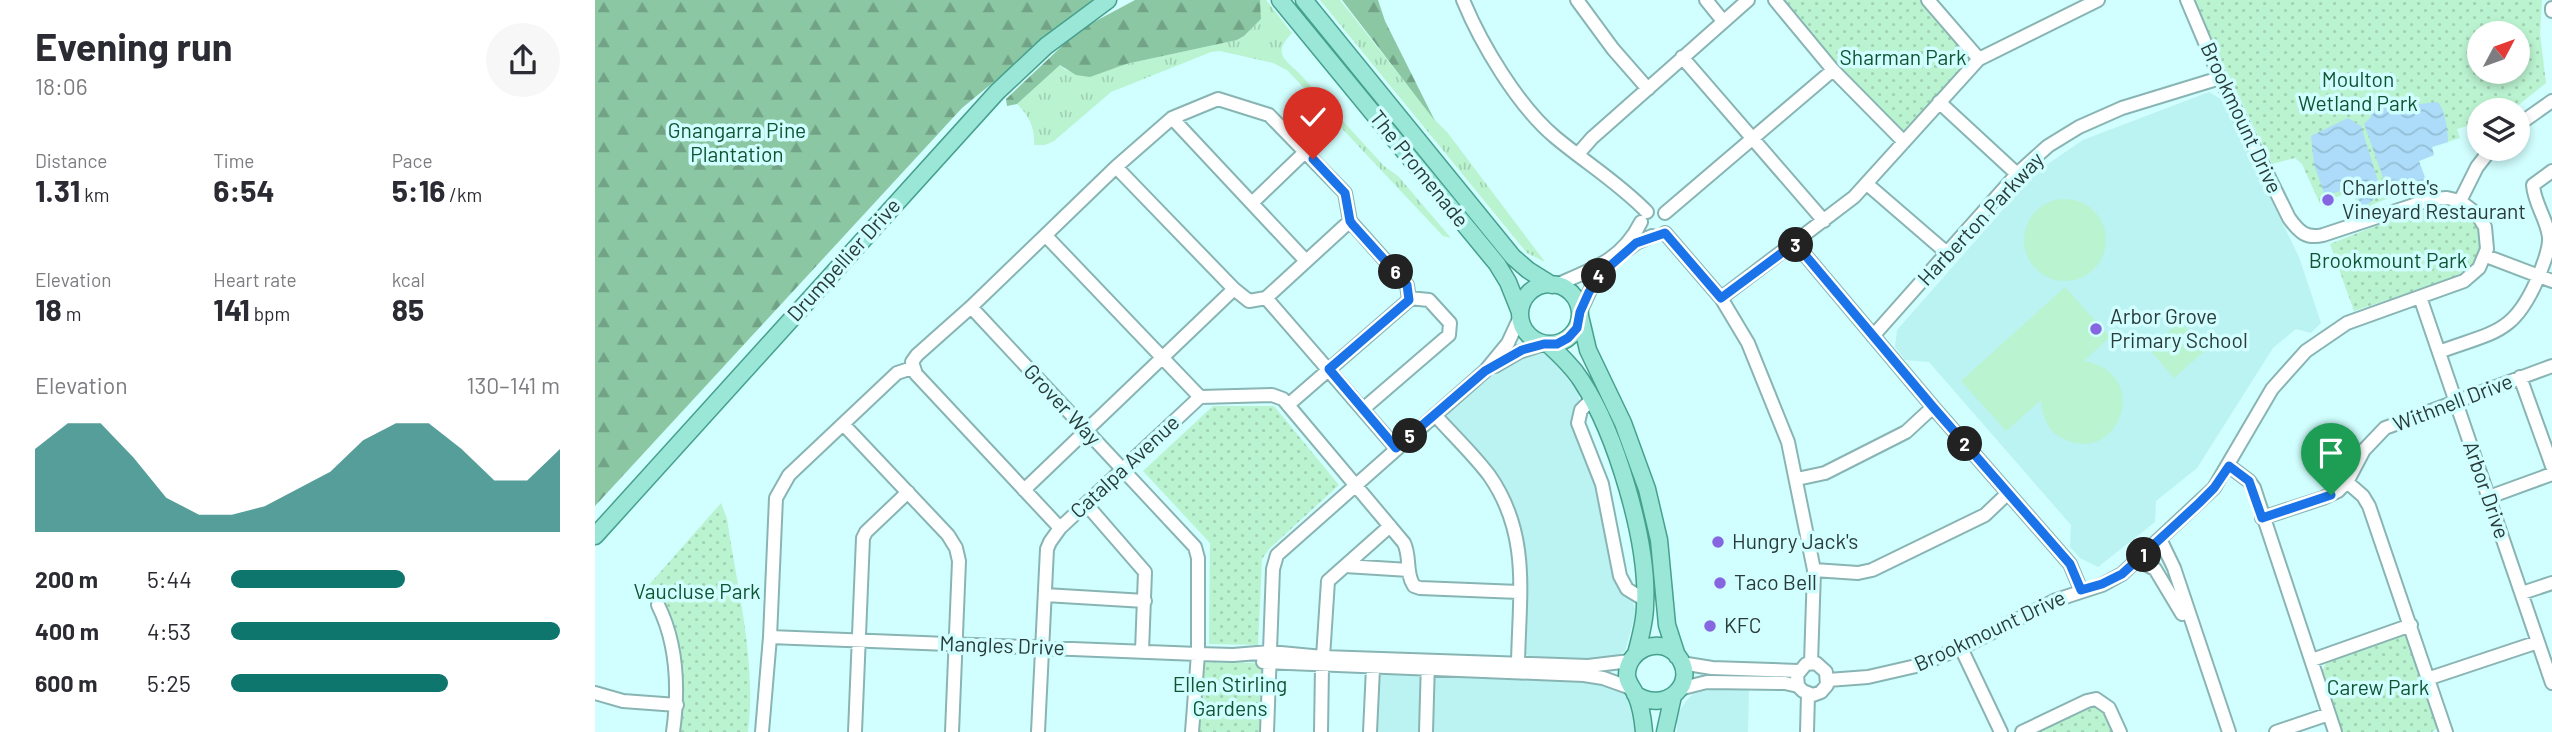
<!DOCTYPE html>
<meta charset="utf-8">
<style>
:root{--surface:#fff;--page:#f7f7f7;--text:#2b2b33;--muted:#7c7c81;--accent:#0f766e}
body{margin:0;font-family:Barlow,sans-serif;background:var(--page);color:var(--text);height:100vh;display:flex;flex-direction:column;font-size:26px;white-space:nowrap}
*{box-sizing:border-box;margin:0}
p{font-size:23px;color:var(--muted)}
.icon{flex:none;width:38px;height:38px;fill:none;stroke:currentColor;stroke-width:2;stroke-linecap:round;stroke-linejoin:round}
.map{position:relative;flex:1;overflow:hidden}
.details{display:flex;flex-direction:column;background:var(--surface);width:595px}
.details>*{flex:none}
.needle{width:46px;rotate:49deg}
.controls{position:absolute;left:1872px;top:21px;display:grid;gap:14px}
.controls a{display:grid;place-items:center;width:63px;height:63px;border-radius:50%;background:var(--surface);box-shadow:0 4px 10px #0003;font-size:35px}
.pin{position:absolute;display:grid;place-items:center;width:60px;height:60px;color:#fff;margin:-72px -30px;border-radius:50% 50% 50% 0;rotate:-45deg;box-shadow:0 0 7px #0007}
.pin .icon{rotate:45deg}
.km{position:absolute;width:35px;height:35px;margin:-18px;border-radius:50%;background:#222;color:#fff;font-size:19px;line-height:35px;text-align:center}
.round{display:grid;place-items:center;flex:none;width:74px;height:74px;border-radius:37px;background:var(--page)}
.headline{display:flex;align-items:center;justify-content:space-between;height:119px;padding:0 35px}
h1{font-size:38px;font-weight:700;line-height:52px}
.figures{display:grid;grid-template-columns:repeat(3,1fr);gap:10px;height:119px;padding:7px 35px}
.figures div{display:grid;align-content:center}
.figures b{font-size:30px;font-weight:700}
.figures small{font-size:19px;font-weight:400}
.figures p{font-size:19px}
.chart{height:196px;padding:14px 35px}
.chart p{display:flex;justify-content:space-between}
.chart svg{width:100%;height:126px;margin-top:7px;fill:var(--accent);opacity:.7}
ul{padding:0 35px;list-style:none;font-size:23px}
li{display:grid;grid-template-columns:112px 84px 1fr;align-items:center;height:52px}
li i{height:18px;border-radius:9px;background:var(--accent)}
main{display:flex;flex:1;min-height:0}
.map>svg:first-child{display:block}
.built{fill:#bbf2f2}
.grass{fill:url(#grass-tufts)}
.forest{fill:url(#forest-firs)}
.park{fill:url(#park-dots);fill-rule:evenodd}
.pitch{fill:#baf3d0}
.water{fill:url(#water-waves)}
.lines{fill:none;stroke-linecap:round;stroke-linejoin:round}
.minor-casing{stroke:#89b4b4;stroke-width:16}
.major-casing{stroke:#47a08e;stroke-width:19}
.minor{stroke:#fff;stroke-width:12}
.major{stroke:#9ae7d7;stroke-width:16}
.route-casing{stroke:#fff;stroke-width:14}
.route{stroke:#1a73e8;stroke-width:9}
.poi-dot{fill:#8665e0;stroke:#d1fefe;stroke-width:2.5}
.labels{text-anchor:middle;stroke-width:7;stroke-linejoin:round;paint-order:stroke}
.park-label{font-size:21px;fill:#0e5534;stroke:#d1fefe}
.street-label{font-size:21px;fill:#293b3a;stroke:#d1fefe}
.poi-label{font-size:21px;fill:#293b3a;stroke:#d1fefe;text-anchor:start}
</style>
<main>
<section class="details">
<div class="headline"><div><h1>Evening run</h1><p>18:06</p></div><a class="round"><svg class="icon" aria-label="share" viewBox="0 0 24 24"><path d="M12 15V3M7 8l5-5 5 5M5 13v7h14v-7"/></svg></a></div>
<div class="figures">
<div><p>Distance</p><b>1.31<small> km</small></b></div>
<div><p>Time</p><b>6:54</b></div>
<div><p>Pace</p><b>5:16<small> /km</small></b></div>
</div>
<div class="figures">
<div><p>Elevation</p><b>18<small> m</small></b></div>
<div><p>Heart rate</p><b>141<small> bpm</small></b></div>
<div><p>kcal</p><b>85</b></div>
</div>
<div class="chart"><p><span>Elevation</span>130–141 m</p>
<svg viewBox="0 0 160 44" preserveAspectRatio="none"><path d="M0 44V15L10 6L20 6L30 18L40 32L50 38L60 38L70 35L80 29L90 23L100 12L110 6L120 6L130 15L140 26L150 26L160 15V44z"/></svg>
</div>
<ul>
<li><b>200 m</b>5:44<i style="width:53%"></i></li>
<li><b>400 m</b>4:53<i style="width:100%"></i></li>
<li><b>600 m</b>5:25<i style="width:66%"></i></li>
</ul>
</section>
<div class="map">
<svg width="1957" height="732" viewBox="0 0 1957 732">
<defs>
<pattern id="grass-tufts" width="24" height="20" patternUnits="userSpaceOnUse" patternTransform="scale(1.75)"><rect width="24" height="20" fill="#baf3d0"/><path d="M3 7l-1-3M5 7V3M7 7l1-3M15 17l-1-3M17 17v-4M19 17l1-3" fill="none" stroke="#a0d1b3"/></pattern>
<pattern id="forest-firs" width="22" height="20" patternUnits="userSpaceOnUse" patternTransform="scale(1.75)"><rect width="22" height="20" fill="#8bc7a3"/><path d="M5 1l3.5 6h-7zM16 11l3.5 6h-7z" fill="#72a386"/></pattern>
<pattern id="park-dots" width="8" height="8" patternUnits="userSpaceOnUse" patternTransform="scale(1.75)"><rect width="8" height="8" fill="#baf3d0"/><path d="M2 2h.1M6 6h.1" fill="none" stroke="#a0d1b3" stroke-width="1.8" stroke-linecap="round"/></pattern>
<pattern id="water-waves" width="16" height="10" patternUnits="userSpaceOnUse" patternTransform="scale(1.75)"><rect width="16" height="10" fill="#acdcf9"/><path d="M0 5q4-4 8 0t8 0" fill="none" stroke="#94bed6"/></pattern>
</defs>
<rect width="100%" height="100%" fill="#d1fefe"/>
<path class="built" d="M 1614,92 L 1627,100 L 1704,257 L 1726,323 L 1716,333 L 1701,329 L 1678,348 L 1602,468 L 1561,501 L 1560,522 L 1503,567 L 1485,558 L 1475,547 L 1476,525 L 1334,362 L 1310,360 L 1300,347 L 1302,330 L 1441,172 L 1488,140 Z
M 940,351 L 947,352 L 965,365 L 984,393 L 984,403 L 979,410 L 977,422 L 1002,486 L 1025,588 L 1038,603 L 1041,611 L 1030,651 L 1018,658 L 959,661 L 935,657 L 929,653 L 926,646 L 929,550 L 926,534 L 852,420 L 853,409 L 895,371 Z
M 778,668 L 988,675 L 1036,688 L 1049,732 L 775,732 Z
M 1120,689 L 1154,690 L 1153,732 L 1082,732 L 1082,714 L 1092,700 L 1098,694 Z"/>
<path class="grass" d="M 665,0 L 671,0 L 697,33 C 678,53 688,58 704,73 L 789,166 L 803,176 L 856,238 L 848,236 L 692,70 L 678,63 L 625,51 L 616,52 L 516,92 L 459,141 L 450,145 L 439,145 C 440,127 434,116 422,104 L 465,65 L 471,70 L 495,76 L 531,64 L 642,40 L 649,36 L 666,19 Z
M 725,0 L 745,0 L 840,120 L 852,132 L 950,262 L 932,253 Z"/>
<path class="forest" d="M 0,0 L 503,0 L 478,17 L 367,108 L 0,506 Z
M 540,0 L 665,0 L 666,19 L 649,36 L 642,40 L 531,64 L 495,77 L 481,75 L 465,65 L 422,104 L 412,106 L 411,99 L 484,30 Z
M 747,0 L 783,0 L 790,21 L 840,121 Z"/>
<path class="park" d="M 1190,0 L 1328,0 L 1370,50 L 1372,58 L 1370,67 L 1316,129 L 1309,131 L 1300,125 L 1242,64 Z
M 1597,0 L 1947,0 L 1945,34 L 1951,83 L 1917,110 L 1885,110 L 1885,122 L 1862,129 L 1865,138 L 1837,147 L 1839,155 L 1824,161 L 1832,183 L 1764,210 L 1757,191 L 1725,204 L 1707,164 L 1700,158 L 1677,164 ZM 1885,33 L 1923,33 L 1923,72 L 1885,72 Z
M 1851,203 C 1875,206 1879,216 1888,236 L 1880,262 L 1859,278 L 1759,311 L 1735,244 L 1778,227 Z
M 618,406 L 679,406 L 744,485 L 674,549 L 667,559 L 663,645 L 614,644 L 615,543 L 548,471 Z
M 126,503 L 132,519 C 142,587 162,664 153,732 L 78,732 L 72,624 L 53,586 Z
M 1807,634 L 1816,640 L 1843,727 L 1837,732 L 1747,732 L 1727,671 L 1734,658 Z
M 600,662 L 674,663 L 672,732 L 597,732 Z
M 1490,705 C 1509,704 1513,717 1520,732 L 1438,732 Z"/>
<path class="pitch" d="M1429 240a41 41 0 1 1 82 0a41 41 0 1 1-82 0Z
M 1470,287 L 1515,337 L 1489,361 C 1558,373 1524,466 1469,439 C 1453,432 1447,416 1446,400 L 1411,431 L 1366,381 Z
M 1585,321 L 1611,350 L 1596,363 L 1594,361 L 1594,365 L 1579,378 L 1554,349 L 1569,335 L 1572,337 L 1571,334 Z"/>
<path class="water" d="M 1843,102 C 1850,111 1853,129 1853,142 L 1837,147 L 1839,155 L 1824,161 L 1832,183 L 1811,191 L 1792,188 L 1769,124 L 1775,118 L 1778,109 Z
M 1753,118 L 1766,126 L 1786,191 L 1775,203 L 1766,207 L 1758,187 L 1730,196 L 1719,164 L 1716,136 Z"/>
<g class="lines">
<g class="minor-casing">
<path id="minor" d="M 868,0 C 886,44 923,106 960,137 C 991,163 1024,183 1052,212
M 982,0 L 1018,49 L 1053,89
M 1111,0 L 1128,21
M 1180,0 L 1238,70 L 1309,142
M 1333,0 L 1384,59
M 1957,8 L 1957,11
M 1087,57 L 1229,221
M 1344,102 L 1422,174
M 577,118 L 711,261
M 1923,125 L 1957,101
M 983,154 L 997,138 L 1153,0
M 521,167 L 639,289 L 654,301 L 671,298 L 755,221
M 1272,184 L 1352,253
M 1865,201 L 1882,167 L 1896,149
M 657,203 L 710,152
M 1070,213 L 1238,70
M 1070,233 L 1126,298 L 1153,343 L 1193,442 L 1219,570 L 1216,663
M 451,236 L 605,397
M 1200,243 L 1338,407 L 1475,564 L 1486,590
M 1033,249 L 1041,243 L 1057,236
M 1891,256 L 1957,281
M 961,285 C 998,269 1027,260 1046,222
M 1825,297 L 1957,683
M 671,298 L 801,448
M 1126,298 L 1259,197 L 1384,59 L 1503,0
M 376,307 L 600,547 L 603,558 L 603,654 L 597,732
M 985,312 L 998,284 L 1014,266
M 1278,336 L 1422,174 L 1453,146 L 1484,127 L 1527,108 L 1625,78
M 1844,352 C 1900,331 1920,335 1945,273 C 1949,261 1955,249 1954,237 C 1952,219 1939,203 1938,185 L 1957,171
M 900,366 L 924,352 L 949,344
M 1925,377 L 1957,466
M 997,399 L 986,410 L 983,423 L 1007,484 L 1025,576 L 1032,589 L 1050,600
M 768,409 L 854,335 L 855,323 L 834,300 L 814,298
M 840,415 C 857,434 878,454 894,475 C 936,535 924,595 923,664
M 248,424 L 353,535 L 361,548 L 364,561 L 357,732
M 1634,466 L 1654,481 L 1659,488 L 1740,732
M 1202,479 L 1230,473 L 1311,432 L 1338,407
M 1752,482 L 1768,496 L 1774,506 L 1851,732
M 429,490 L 639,289
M 1894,497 L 1957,474
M 491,504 L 550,572 L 547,651
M 1667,518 L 1728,498 L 1743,491 L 1752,482 L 1769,450 L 1790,428 L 1957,366
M 465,528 L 321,374 L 317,362 L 322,355 L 376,307 L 521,167 L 577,118 L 623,99 L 674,115 L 750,193 L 755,221 L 812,285 L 814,300 L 693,405
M 1565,539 L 1579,568 L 1634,732
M 1542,560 L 1560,569 L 1587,614
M 750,566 L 814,570
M 1219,570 L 1263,573 L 1277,570 L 1390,515 L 1413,493
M 1927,593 L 1957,583
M 450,595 L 550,601
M 63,605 C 83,645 84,689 78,732
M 175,637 L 603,654 L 638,655 L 675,652 L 728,657 L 993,666 L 1035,661
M 1366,648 L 1406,732
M 728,657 L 733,581 L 795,526
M 1717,660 L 1816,625
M 668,662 L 989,675 L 1008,678 L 1036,688
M 1086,663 L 1117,668 L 1203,671
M 1835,678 L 1943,642
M 1233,680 L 1273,677 L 1321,666 L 1366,648 L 1461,600 L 1507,585 L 1527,574 L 1619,488 L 1677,389 L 1711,351 L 1752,323 L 1869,281 L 1884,268 L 1892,249 L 1890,227 L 1882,214 L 1865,201 L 1852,198 L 1837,199 L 1728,235 C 1711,239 1704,232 1694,218 L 1625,78 L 1592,0
M 1084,689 L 1112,682 L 1190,683 L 1203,686 L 1208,691 L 1218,695 L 1226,692 L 1232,685 L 1231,672 L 1221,663 L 1211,664 L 1202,675 L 1203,686
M 0,693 L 28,701 L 82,705
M 167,732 L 175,637 L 181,498 L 194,475 L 302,373 L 317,368
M 260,732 L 268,538 L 271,532 L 313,492
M 443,732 L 452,549 L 455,542 L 465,528 L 605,397 L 677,395 L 688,399 L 809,543 C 816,557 810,573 819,586 L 825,588 L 924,592
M 672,732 L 678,569 L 682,555 L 890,371 L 913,343 L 925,317
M 726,732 L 727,666
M 775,732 L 778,668
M 831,732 L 833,661
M 1212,732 L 1213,694
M 1427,732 L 1492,701 L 1501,699 L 1514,708 L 1525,732
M 1681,732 L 1734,714"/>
</g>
<g class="major-casing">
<path id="major" d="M 685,0 L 902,264 L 913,282 L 925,312
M 709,0 L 918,257 L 933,270 L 957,285
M925 314a30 30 0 1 1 60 0a30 30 0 1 1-60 0Z
M 985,316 L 993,350 L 1028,423 L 1052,489 L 1064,540 L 1072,625 L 1082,656
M 953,344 C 965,355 977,366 986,380 C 1021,433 1054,543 1050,606 C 1050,622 1045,638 1041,654
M 0,536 L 402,92 L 451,46 L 513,0
M 1040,694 C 1070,715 1105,683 1082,655 C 1064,635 1031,650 1032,676 C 1033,684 1038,688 1041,695 C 1046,706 1048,720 1049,732
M 1070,732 L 1078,696"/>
</g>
<use href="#minor" class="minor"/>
<use href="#major" class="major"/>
</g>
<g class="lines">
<g class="route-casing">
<path id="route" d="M 718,159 L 750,193 L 755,221 L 758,225 L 812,285 L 814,300 L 734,369 L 801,448 L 890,371 L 927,350 L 949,344 L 962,344 L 973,338 L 982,328 L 985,312 L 994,292 L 1007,273 L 1041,243 L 1070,233 L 1126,298 L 1200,243 L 1338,407 L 1475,564 L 1486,590 L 1507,584 L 1527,574 L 1604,503 L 1619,488 L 1634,466 L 1654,481 L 1667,518 L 1736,495"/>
</g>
<use href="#route" class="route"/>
</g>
<g class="poi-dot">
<circle cx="1733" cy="200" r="7"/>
<circle cx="1501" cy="329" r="7"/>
<circle cx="1123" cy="542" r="7"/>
<circle cx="1125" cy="583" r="7"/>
<circle cx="1115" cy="626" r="7"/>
</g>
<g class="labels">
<g class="park-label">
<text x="1308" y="65">Sharman Park</text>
<text x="1763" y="87">Moulton<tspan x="1763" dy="24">Wetland Park</tspan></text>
<text x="142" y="138">Gnangarra Pine<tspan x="142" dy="24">Plantation</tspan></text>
<text x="1793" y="268">Brookmount Park</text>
<text x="102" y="599">Vaucluse Park</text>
<text x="635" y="692">Ellen Stirling<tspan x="635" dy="24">Gardens</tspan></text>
<text x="1783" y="695">Carew Park</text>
</g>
<g class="street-label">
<text transform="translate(1646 118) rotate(65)" y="7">Brookmount Drive</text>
<text transform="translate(824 169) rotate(51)" y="7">The Promenade</text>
<text transform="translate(1386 219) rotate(-47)" y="7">Harberton Parkway</text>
<text transform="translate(249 260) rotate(-48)" y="7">Drumpellier Drive</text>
<text transform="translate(1858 403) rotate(-21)" y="7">Withnell Drive</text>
<text transform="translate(467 405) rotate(47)" y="7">Grover Way</text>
<text transform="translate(530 467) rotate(-43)" y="7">Catalpa Avenue</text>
<text transform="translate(1891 490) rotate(71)" y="7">Arbor Drive</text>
<text transform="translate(1395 631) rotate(-25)" y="7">Brookmount Drive</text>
<text transform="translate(407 646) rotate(2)" y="7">Mangles Drive</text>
</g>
<g class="poi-label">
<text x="1747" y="195">Charlotte's<tspan x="1747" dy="24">Vineyard Restaurant</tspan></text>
<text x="1515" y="324">Arbor Grove<tspan x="1515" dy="24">Primary School</tspan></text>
<text x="1137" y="549">Hungry Jack's</text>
<text x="1139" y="590">Taco Bell</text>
<text x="1129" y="633">KFC</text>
</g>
</g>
</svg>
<div class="controls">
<a><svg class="needle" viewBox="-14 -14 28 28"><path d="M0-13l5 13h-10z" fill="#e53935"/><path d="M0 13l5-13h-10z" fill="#7c7c81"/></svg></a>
<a><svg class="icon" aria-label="layers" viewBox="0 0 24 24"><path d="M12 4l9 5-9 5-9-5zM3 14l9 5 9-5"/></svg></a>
</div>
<div class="pin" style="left:1736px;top:495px;background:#1e9e55"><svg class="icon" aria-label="arrive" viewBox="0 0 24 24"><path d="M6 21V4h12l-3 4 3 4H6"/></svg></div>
<div class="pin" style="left:718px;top:159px;background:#d93025"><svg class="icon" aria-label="check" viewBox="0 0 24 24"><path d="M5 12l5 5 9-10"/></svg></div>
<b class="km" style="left:1549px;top:555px">1</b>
<b class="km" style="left:1370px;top:444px">2</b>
<b class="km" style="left:1201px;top:245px">3</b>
<b class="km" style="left:1004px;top:276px">4</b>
<b class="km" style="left:815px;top:436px">5</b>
<b class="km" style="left:801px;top:272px">6</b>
</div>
</main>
